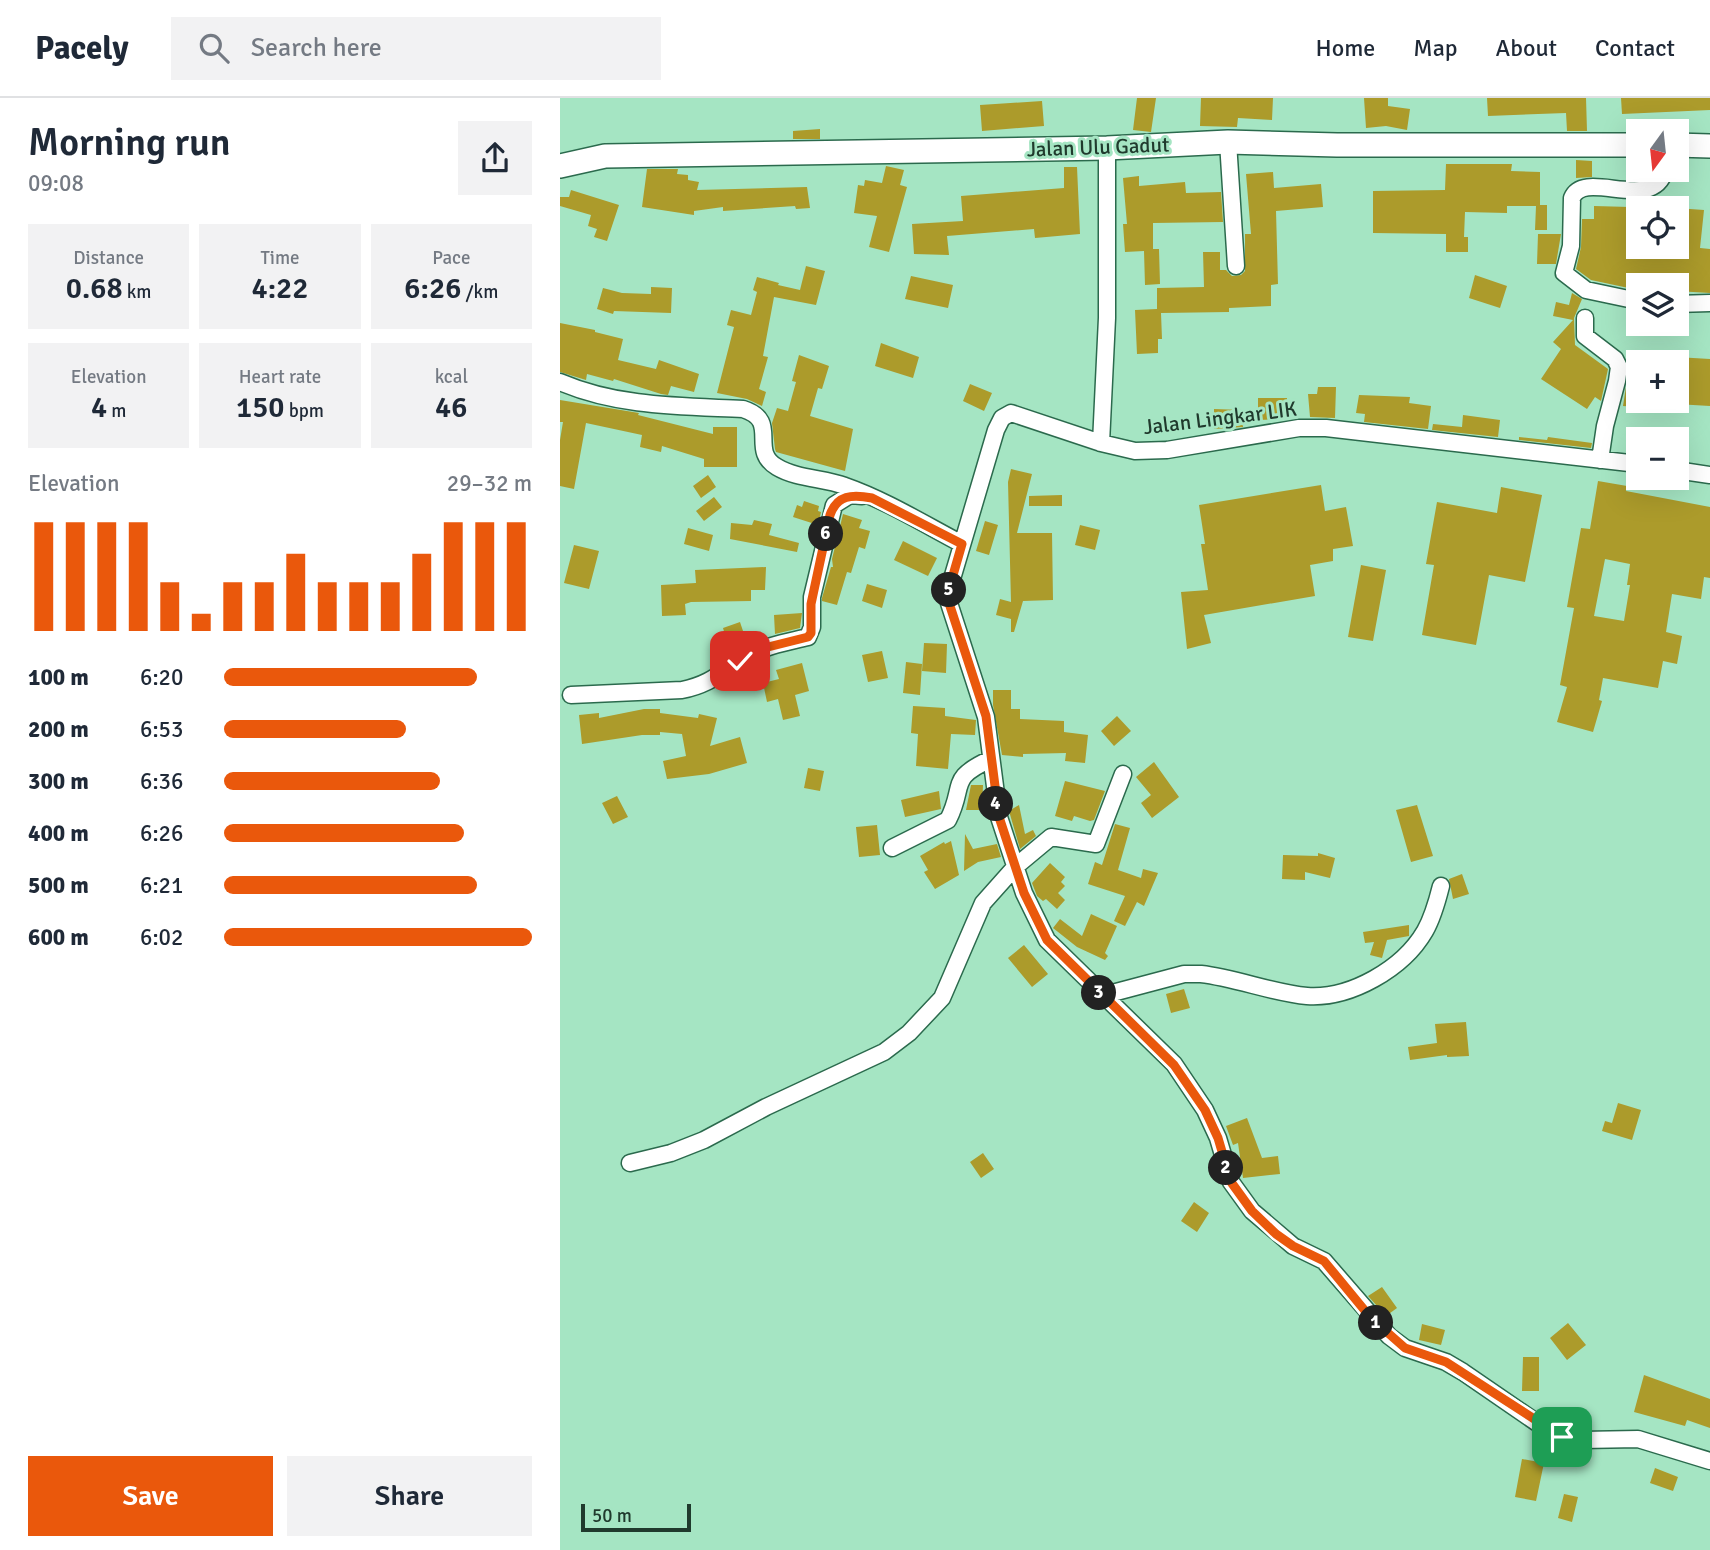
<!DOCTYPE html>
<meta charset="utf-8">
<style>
:root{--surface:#fff;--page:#f2f2f3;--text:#1f2937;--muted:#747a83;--line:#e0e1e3;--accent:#ea580c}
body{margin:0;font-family:Signika,sans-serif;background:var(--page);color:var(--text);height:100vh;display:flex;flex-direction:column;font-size:26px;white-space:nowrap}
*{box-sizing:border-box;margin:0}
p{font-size:23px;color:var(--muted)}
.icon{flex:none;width:38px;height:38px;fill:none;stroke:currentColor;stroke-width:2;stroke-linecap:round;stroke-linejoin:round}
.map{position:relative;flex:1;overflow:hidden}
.drawer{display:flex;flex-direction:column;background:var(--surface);width:560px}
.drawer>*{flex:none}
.needle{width:46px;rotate:195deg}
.buttons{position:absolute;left:1066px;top:21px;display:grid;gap:14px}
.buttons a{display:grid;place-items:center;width:63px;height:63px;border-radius:0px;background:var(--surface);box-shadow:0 7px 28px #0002;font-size:35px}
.scale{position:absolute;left:21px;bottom:18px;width:110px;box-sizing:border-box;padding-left:7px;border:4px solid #203a2d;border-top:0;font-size:19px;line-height:24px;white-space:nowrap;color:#203a2d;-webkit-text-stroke:5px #a5e5c3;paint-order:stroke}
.pin{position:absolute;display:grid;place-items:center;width:60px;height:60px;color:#fff;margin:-30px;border-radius:14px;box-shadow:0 4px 10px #0006}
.km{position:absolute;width:35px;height:35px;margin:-18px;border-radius:50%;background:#222;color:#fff;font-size:19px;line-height:35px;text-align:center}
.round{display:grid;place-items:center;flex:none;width:74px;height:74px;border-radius:0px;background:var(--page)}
.head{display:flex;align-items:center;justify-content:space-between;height:119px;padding:0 28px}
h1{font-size:38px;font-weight:600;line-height:52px}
.stats{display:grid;grid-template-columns:repeat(3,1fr);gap:10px;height:119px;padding:7px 28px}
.stats div{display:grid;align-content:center;border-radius:0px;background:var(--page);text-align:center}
.stats b{font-size:30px;font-weight:600}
.stats small{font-size:19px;font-weight:400}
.stats p{font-size:19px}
.chart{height:196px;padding:14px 28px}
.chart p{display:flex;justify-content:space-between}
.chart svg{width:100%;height:126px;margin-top:7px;stroke:var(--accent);stroke-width:6}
.primary-button{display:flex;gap:14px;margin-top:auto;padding:14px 28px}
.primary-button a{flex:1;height:80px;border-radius:0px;background:var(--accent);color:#fff;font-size:28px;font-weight:600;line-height:80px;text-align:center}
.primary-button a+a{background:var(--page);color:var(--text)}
ul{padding:0 28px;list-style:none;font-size:23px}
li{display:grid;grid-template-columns:112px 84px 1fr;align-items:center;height:52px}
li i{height:18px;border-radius:9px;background:var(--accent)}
header{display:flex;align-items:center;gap:42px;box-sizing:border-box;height:98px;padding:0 35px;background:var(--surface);border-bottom:2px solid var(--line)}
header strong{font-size:33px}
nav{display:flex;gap:38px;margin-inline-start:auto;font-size:24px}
.search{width:490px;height:63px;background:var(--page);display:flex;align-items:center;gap:18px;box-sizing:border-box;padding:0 24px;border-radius:0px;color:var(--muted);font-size:26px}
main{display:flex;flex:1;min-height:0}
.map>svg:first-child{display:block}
.building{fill:#ac9b2b;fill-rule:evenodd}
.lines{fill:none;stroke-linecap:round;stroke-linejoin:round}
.street-casing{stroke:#2b6a4d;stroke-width:19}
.secondary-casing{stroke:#2b6a4d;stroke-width:26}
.street{stroke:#fff;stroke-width:16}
.secondary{stroke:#fff;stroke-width:23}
.route-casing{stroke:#fff;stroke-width:14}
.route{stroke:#ea580c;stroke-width:9}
.labels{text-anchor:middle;stroke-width:6;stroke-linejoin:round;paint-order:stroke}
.street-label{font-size:21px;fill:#203a2d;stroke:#a5e5c3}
</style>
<header>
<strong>Pacely</strong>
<div class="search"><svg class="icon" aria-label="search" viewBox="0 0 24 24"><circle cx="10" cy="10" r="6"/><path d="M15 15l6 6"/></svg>Search here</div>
<nav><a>Home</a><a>Map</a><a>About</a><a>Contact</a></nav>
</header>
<main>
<section class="drawer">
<div class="head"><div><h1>Morning run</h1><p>09:08</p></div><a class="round"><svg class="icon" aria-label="share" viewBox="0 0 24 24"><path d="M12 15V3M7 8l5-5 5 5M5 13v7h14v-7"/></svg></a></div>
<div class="stats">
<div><p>Distance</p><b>0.68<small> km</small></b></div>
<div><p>Time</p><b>4:22</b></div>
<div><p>Pace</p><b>6:26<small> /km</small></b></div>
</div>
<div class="stats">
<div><p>Elevation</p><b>4<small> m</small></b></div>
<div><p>Heart rate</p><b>150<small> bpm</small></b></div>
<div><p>kcal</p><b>46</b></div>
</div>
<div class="chart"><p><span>Elevation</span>29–32 m</p>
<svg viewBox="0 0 160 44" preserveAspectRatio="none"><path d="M5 44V6M15 44V6M25 44V6M35 44V6M45 44V27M55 44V38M65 44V27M75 44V27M85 44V17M95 44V27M105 44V27M115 44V27M125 44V17M135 44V6M145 44V6M155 44V6"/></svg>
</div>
<ul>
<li><b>100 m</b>6:20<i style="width:82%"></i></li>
<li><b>200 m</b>6:53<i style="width:59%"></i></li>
<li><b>300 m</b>6:36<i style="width:70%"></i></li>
<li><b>400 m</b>6:26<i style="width:78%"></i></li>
<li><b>500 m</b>6:21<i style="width:82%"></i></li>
<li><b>600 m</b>6:02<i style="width:100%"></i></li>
</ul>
<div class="primary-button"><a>Save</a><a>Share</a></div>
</section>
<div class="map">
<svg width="1150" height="1452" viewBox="0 0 1150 1452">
<rect width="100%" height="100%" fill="#a5e5c3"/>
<path class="building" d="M 577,0 L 596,0 L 591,34 L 573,32 Z
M 641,0 L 713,0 L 712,22 L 678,20 L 677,29 L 640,28 Z
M 804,0 L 828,0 L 828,8 L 850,11 L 847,32 L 826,28 L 806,30 Z
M 927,0 L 1026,0 L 1027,33 L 1007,33 L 1006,15 L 928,18 Z
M 1061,0 L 1150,0 L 1150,12 L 1062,16 Z
M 482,3 L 484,28 L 422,33 L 420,7 Z
M 260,31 L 260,41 L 233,41 L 233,33 Z
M 1016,62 L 1032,63 L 1032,79 L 1016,80 Z
M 886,66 L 952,66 L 951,73 L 980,74 L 980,107 L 987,107 L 987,132 L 975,132 L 976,108 L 947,108 L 947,115 L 905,114 L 904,139 L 908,139 L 908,154 L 886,154 L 886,136 L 813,135 L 813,93 L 885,92 Z
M 326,68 L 344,72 L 340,87 L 347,89 L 329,154 L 309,149 L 317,118 L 294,115 L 298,87 L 304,88 L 305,82 L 322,85 Z
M 504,69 L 517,69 L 520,136 L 475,140 L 474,131 L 387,138 L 389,157 L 354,156 L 352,126 L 403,123 L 401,98 L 504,90 Z
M 87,71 L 118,71 L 117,76 L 128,77 L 128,82 L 139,84 L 137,92 L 247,89 L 250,110 L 236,111 L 235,108 L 163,113 L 163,109 L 134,113 L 134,117 L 82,109 Z
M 713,74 L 714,90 L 761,86 L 763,109 L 716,113 L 718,186 L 711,187 L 711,208 L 669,210 L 669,214 L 601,215 L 602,241 L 598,241 L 598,255 L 577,256 L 575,212 L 597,211 L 597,190 L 644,189 L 643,154 L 660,154 L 660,172 L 666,172 L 672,178 L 681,177 L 685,173 L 685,136 L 691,136 L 686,76 Z
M 579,78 L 579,88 L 625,84 L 626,95 L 661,94 L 663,124 L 593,125 L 593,151 L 599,151 L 600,186 L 585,187 L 584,153 L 565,154 L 563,126 L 567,126 L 563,80 Z
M 11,92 L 59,107 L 47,143 L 34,139 L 37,131 L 28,128 L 31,117 L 0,108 L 0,99 L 9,99 Z
M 1034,108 L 1070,109 L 1070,124 L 1078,125 L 1078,149 L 1116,149 L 1116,110 L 1144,112 L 1140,150 L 1150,151 L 1150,195 L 1116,193 L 1116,187 L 1078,187 L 1078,192 L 1031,182 L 1016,171 L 1021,149 L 1022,121 L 1034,121 Z
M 978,136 L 1001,136 L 996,166 L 977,166 Z
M 246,168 L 265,173 L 256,207 L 214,199 L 203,258 L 208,259 L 199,291 L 206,294 L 202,308 L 187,301 L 157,295 L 174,229 L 167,227 L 171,212 L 191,217 L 197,194 L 193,192 L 197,179 L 219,185 L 218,187 L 240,192 Z
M 915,177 L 947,188 L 940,210 L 909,200 Z
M 351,178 L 393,187 L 388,210 L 345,201 Z
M 91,189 L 112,190 L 111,215 L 54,213 L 53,216 L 37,211 L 43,190 L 62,195 L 91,196 Z
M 1012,195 L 1022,201 L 1014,220 L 1015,247 L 1048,271 L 1041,303 L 1035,299 L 1027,311 L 981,281 L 1001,251 L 993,244 L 1013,222 L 993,218 L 996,204 L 1009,207 Z
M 0,225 L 35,232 L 35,234 L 63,241 L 58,262 L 96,271 L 99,262 L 139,276 L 134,294 L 111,288 L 108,297 L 101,296 L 54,281 L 53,283 L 27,276 L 26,282 L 0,274 Z
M 321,245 L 359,259 L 353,280 L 315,268 Z
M 239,257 L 269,268 L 262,291 L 258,290 L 250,318 L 293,331 L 285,373 L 216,354 L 215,351 L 212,325 L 217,310 L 228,313 L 236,284 L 232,283 Z
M 1066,259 L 1078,259 L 1078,309 L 1063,308 L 1069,270 Z
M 1116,259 L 1150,261 L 1150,308 L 1116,306 Z
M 410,286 L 432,295 L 424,313 L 403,303 Z
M 758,289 L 776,289 L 775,320 L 750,319 L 748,296 L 757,296 Z
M 799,297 L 850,299 L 849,305 L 871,308 L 868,331 L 804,324 L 805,316 L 796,315 Z
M 698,300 L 727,300 L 726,321 L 698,322 Z
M 0,302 L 79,315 L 78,317 L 153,336 L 153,329 L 177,329 L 177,369 L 144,369 L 144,361 L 102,348 L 101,354 L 80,349 L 82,337 L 26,325 L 14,391 L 0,388 L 0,342 L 3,324 L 0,324 Z
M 654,311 L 683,312 L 683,329 L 654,331 Z
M 903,317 L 940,322 L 938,339 L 872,332 L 873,326 L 902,329 Z
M 959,339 L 987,342 L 988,339 L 1032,345 L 1031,350 L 959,342 Z
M 451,371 L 472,376 L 457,435 L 492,435 L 493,502 L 463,503 L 454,534 L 451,534 L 451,521 L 436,517 L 440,501 L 451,504 L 448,384 Z
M 148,377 L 156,389 L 141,400 L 133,388 Z
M 1038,383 L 1067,388 L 1066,393 L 1150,409 L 1150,480 L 1144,479 L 1141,501 L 1112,496 L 1106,534 L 1122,538 L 1117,566 L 1103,563 L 1098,590 L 1043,580 L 1039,602 L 1042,603 L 1033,634 L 997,624 L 1007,589 L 1000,587 L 1014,510 L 1007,509 L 1021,430 L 1030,431 ZM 1045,461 L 1070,466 L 1067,487 L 1070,487 L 1064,523 L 1034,518 Z
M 761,387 L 765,413 L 786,409 L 793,448 L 773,451 L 773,463 L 750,467 L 755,498 L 644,517 L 651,545 L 627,551 L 621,494 L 648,492 L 641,446 L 645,446 L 639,407 Z
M 941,389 L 982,397 L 965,484 L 929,477 L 916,547 L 862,537 L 874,467 L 866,466 L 877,404 L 937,415 Z
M 502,397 L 502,408 L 469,408 L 469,398 Z
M 154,399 L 162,409 L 144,423 L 136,413 Z
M 244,403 L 259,408 L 258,413 L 261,414 L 258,427 L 233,419 L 237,407 L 242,409 Z
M 283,416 L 302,422 L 299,430 L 310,433 L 305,451 L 299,449 L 291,475 L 287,474 L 277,507 L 262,503 L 262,500 L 271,469 L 273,469 L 272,461 Z
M 194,422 L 212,426 L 209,437 L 239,445 L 237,454 L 170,441 L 171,425 L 192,427 Z
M 425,423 L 438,427 L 429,457 L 416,453 Z
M 520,427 L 540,432 L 535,452 L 515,447 Z
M 128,430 L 153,437 L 149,453 L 124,446 Z
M 343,443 L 377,460 L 368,478 L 334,462 Z
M 14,447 L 39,453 L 29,491 L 4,485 Z
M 801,467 L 826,472 L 813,543 L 788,539 Z
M 206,469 L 205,492 L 191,492 L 191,503 L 131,504 L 125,506 L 126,517 L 102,518 L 101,487 L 136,485 L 135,472 Z
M 307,486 L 327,492 L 322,510 L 302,503 Z
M 242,515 L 240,530 L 215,536 L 214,517 Z
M 180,524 L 187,545 L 169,550 L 163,530 Z
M 364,545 L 387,546 L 386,575 L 362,573 Z
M 322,553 L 328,580 L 308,584 L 302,557 Z
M 346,564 L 362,566 L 360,597 L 343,595 Z
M 242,565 L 249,593 L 235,597 L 240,618 L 223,622 L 218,601 L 207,604 L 203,585 L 219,581 L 216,572 Z
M 433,592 L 451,592 L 451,611 L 460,611 L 460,621 L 504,623 L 504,634 L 528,637 L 525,665 L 505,663 L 506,655 L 463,656 L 463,659 L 442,657 L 433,607 Z
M 353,608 L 385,610 L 385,618 L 416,622 L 415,637 L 391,636 L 388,671 L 356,668 L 358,636 L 351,635 Z
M 84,611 L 100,611 L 100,615 L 138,620 L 139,616 L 157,620 L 150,648 L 180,639 L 187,665 L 149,676 L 107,681 L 103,663 L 126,658 L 122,636 L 100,634 L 100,637 L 82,637 L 22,646 L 19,617 L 39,615 L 39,620 Z
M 557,618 L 571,633 L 554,648 L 541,633 Z
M 594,664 L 619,699 L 592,720 L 581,705 L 591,697 L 576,679 Z
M 248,670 L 264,673 L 260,693 L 244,690 Z
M 505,683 L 545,693 L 534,722 L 530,723 L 514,718 L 512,723 L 495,718 Z
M 411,687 L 423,687 L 422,712 L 406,712 Z
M 379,693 L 381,711 L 345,719 L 341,702 Z
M 57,698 L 68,719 L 53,726 L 42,705 Z
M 459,707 L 465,736 L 473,732 L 476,738 L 460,751 L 449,713 Z
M 857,707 L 873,758 L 851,764 L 836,712 Z
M 555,726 L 570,730 L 558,772 L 581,780 L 583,771 L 598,775 L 584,808 L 577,804 L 565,828 L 554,823 L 565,798 L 528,786 L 535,764 L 542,767 Z
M 317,727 L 320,757 L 299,759 L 296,729 Z
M 405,736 L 413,751 L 437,746 L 441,759 L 418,764 L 404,773 Z
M 391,743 L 399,777 L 375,791 L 364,774 L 368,772 L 360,758 L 384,744 L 385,746 Z
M 758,755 L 775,760 L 770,780 L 745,774 L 745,782 L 722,781 L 723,757 L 758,758 Z
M 490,765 L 505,779 L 501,784 L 505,788 L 498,795 L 505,802 L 497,811 L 486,801 L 483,803 L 477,798 L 472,785 Z
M 902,776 L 909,796 L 893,801 L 889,781 Z
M 531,816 L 557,828 L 545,855 L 548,858 L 545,862 L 517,849 L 493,830 L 500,821 L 522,838 Z
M 849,827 L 849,838 L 827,842 L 822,860 L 810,857 L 814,844 L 805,845 L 803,834 Z
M 464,847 L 488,876 L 472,889 L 448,860 Z
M 624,891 L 630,910 L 611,915 L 606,896 Z
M 906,924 L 909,958 L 887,959 L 887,957 L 850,962 L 848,949 L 877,945 L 875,926 Z
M 1058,1005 L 1081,1012 L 1072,1042 L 1042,1033 L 1045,1023 L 1052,1025 Z
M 687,1020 L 702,1060 L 718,1058 L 720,1076 L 683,1080 L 678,1045 L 673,1047 L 666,1028 Z
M 423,1055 L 434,1071 L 421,1080 L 410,1064 Z
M 634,1104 L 649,1115 L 637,1134 L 621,1123 Z
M 822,1189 L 837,1210 L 826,1218 L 808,1198 Z
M 1008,1225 L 1026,1247 L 1007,1262 L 990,1240 Z
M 862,1226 L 885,1232 L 881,1247 L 859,1242 Z
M 963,1259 L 979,1259 L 979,1293 L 962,1293 Z
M 1084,1277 L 1150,1301 L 1150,1330 L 1127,1322 L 1125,1328 L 1074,1314 Z
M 962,1361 L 984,1365 L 976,1403 L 955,1399 Z
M 1095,1370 L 1118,1379 L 1113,1393 L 1090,1385 Z
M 1004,1396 L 1018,1399 L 1012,1424 L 998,1420 Z"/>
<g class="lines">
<g class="street-casing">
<path id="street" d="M 668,44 L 676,168
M 1078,203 L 1026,192 L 1004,175 L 1011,148 L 1012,100 C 1024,70 1093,116 1105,72
M 1116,206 L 1150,205
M 1025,220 L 1025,238 L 1055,261 L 1059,269 L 1057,283 L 1045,328 L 1040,362
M 0,284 C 58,309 121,308 183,311 C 221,323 188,352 217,369 C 237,381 264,380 285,388 C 325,402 364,426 402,446
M 541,345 L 547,220 L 547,50
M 1078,366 L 766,330 L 739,330 L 607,352 L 575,353 L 541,345 L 451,315 L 442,320 L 436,332 L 389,491 L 389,505 L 426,619 L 439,719 L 464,795 L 487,842 L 614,966 L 645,1012 L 658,1040 L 671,1084 L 692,1113 L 733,1148 L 764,1163 L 829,1238 L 845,1250 L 886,1264 L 903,1274 L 986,1331 L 1002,1339 L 1022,1342 L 1078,1341 L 1150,1363
M 1116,372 L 1150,377
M 11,597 L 122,592 C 153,586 164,571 190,557 C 208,547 228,544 248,539 L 252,529 L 252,499 L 274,407 L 290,397 L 302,398
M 332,750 L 388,722 C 406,687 387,681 431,661
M 541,898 L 624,876 L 641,876 C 676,880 713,895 747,898 C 790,901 843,871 865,833 C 873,819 877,804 881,788
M 70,1065 L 111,1055 L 144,1042 L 206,1009 L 324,954 L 349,935 L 382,900 L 423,805 L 455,769 L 491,739 L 536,746 L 563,676"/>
</g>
<g class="secondary-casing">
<path id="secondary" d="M 1116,47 L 1150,48
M 0,68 L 45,58 L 547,50 L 668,44 L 777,47 L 1078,47"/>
</g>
<use href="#street" class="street"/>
<use href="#secondary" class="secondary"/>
</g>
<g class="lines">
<g class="route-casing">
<path id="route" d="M 180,563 L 204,550 L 248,539 L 251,535 L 251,506 L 270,417 C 277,397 292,396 312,400 L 402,446 L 389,491 L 389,505 L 426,618 L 439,719 L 464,795 L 487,842 L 614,967 L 645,1012 L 658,1040 L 671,1084 L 692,1113 L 716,1136 L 733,1148 L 764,1163 L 811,1220 L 845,1250 L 886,1264 L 1002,1339"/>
</g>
<use href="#route" class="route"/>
</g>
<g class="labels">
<g class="street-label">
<text transform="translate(538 49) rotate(-2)" y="7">Jalan Ulu Gadut</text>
<text transform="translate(660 320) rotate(-7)" y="7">Jalan Lingkar LIK</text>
</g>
</g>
</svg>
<div class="buttons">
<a><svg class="needle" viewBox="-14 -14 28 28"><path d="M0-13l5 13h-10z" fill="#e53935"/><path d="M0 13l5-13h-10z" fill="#747a83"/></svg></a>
<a><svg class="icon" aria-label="locate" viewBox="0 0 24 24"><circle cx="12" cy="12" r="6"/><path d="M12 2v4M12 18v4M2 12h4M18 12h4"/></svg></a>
<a><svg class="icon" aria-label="layers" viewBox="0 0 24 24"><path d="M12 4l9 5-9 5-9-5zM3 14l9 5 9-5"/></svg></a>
<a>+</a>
<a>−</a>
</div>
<div class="scale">50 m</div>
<div class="pin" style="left:1002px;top:1339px;background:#1e9e55"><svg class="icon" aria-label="arrive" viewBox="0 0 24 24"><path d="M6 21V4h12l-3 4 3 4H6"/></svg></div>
<div class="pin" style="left:180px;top:563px;background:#d93025"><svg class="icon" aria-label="check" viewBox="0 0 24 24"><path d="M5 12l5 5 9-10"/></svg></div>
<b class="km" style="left:816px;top:1225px">1</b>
<b class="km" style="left:666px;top:1070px">2</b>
<b class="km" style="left:539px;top:895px">3</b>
<b class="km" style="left:436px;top:706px">4</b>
<b class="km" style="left:389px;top:492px">5</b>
<b class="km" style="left:266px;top:436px">6</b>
</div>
</main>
